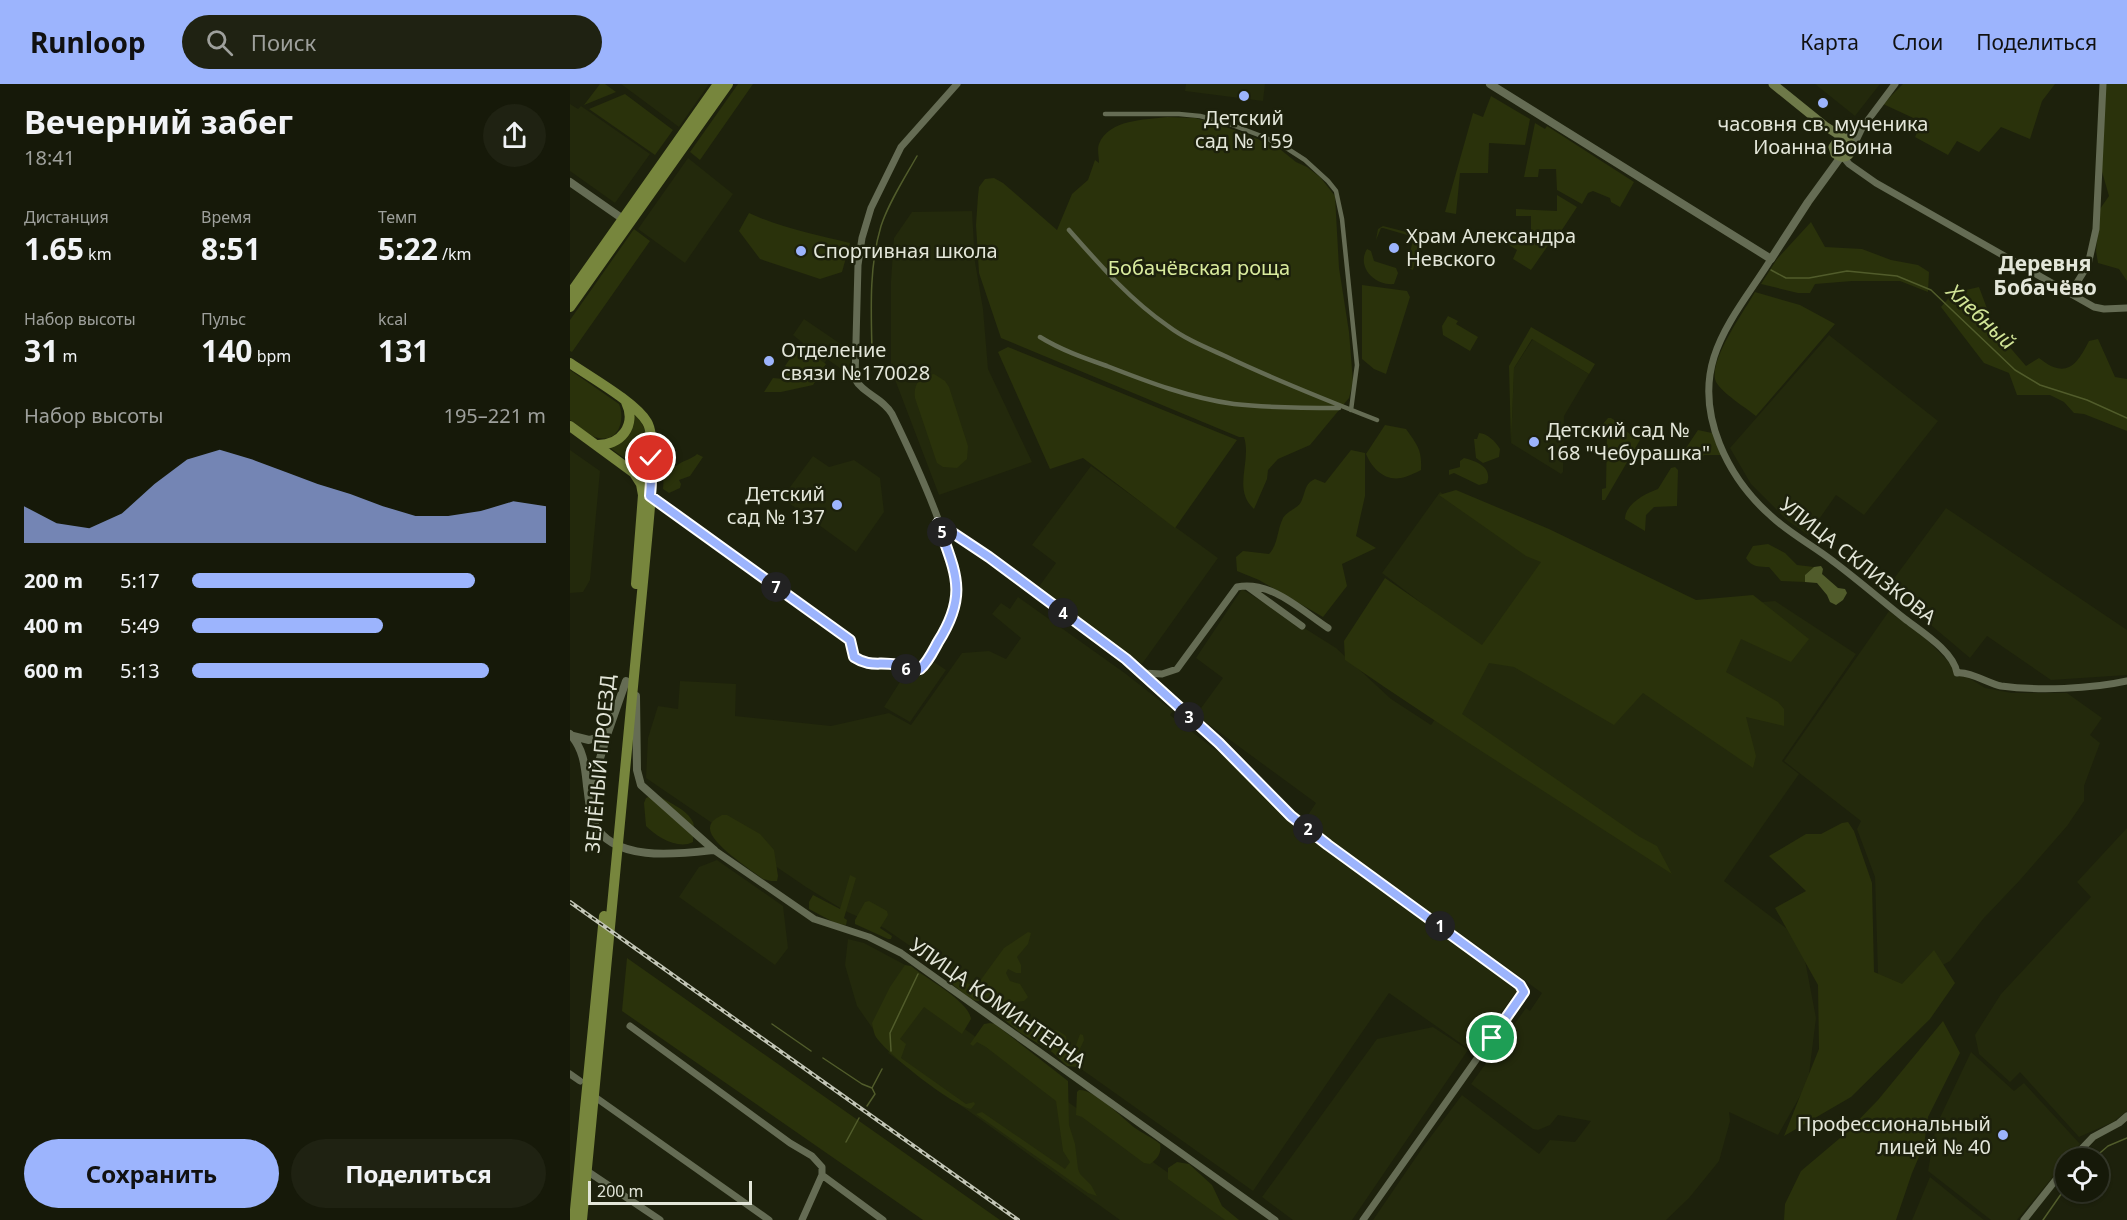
<!DOCTYPE html>
<html lang="ru">
<meta charset="utf-8">
<style>
:root{--surface:#161909;--page:#1f2212;--text:#f1f3f6;--muted:#9ea09c;--line:#35382a;--accent:#9cb4fd}
body{margin:0;font-family:"Noto Sans",sans-serif;background:var(--page);color:var(--text);height:100vh;display:flex;flex-direction:column;font-size:22px;white-space:nowrap}
*{box-sizing:border-box;margin:0}
p{font-size:20px;color:var(--muted)}
.icon{flex:none;width:33px;height:33px;fill:none;stroke:currentColor;stroke-width:2;stroke-linecap:round;stroke-linejoin:round}
.map{position:relative;flex:1;overflow:hidden}
.sheet{display:flex;flex-direction:column;background:var(--surface);width:570px}
.sheet>*{flex:none}
.buttons{position:absolute;left:1485px;top:1064px;display:grid;gap:12px}
.buttons a{display:grid;place-items:center;width:54px;height:54px;border-radius:50%;background:var(--surface);box-shadow:0 2px 4px #0004,0 0 0 2px var(--line);font-size:30px}
.scale{position:absolute;left:18px;bottom:15px;width:164px;box-sizing:border-box;padding-left:6px;border:3px solid #e3e6d9;border-top:0;font-size:16px;line-height:21px;white-space:nowrap;color:#e3e6d9;-webkit-text-stroke:4px #1d210c;paint-order:stroke}
.pin{position:absolute;display:grid;place-items:center;width:51px;height:51px;color:#fff;margin:-26px;border:3px solid #fff;border-radius:50%;box-shadow:0 2px 6px #0007}
.km{position:absolute;width:30px;height:30px;margin:-15px;border-radius:50%;background:#222;color:#fff;font-size:16px;line-height:30px;text-align:center}
.round{display:grid;place-items:center;flex:none;width:63px;height:63px;border-radius:32px;background:var(--page)}
.summary{display:flex;align-items:center;justify-content:space-between;height:102px;padding:0 24px}
h1{font-size:33px;font-weight:700;line-height:45px}
.stats{display:grid;grid-template-columns:repeat(3,1fr);gap:9px;height:102px;padding:6px 24px}
.stats div{display:grid;align-content:center}
.stats b{font-size:30px;font-weight:700}
.stats small{font-size:16px;font-weight:400}
.stats p{font-size:16px}
.chart{height:168px;padding:12px 24px}
.chart p{display:flex;justify-content:space-between}
.chart svg{width:100%;height:108px;margin-top:6px;fill:var(--accent);opacity:.7}
.cta{display:flex;gap:12px;margin-top:auto;padding:12px 24px}
.cta a{flex:1;height:69px;border-radius:36px;background:var(--accent);color:#111;font-size:24px;font-weight:700;line-height:69px;text-align:center}
.cta a+a{background:var(--page);color:var(--text)}
ul{padding:0 24px;list-style:none;font-size:20px}
li{display:grid;grid-template-columns:96px 72px 1fr;align-items:center;height:45px}
li i{height:15px;border-radius:8px;background:var(--accent)}
header{display:flex;align-items:center;gap:36px;box-sizing:border-box;height:84px;padding:0 30px;background:var(--accent);color:#111}
header strong{font-size:28px}
nav{display:flex;gap:33px;margin-inline-start:auto;font-size:21px}
.search{width:420px;height:54px;background:var(--page);display:flex;align-items:center;gap:15px;box-sizing:border-box;padding:0 21px;border-radius:33px;color:var(--muted);font-size:22px}
main{display:flex;flex:1;min-height:0}
.map>svg:first-child{display:block}
.built{fill:#23290c}
.green{fill:#2a320b}
.water{fill:#515c2b}
.lines{fill:none;stroke-linecap:round;stroke-linejoin:round}
.stream{stroke:#515c2b;stroke-width:1.5}
.pedestrian{stroke:#656c54;stroke-width:4.5}
.minor{stroke:#656c54;stroke-width:7}
.tertiary{stroke:#656c54;stroke-width:8}
.secondary{stroke:#6e7949;stroke-width:9}
.primary{stroke:#77863d;stroke-width:10}
.rail-casing{stroke:#c3c6b7;stroke-width:4}
.rail{stroke:#1d210c;stroke-width:1.5;stroke-dasharray:4.5;stroke-linecap:butt}
.route-casing{stroke:#fff;stroke-width:12}
.route{stroke:#9cb4fd;stroke-width:8}
.poi-dot{fill:#9cb4fd;stroke:#1d210c;stroke-width:2}
.labels{text-anchor:middle;stroke-width:5;stroke-linejoin:round;paint-order:stroke}
.poi-label{font-size:20px;fill:#e3e6d9;stroke:#1d210c;text-anchor:start}
.park-label{font-size:20px;fill:#d9eb9d;stroke:#1d210c}
.street-label{font-size:20px;fill:#e3e6d9;stroke:#1d210c}
.neighbourhood-label{font-size:21px;font-weight:bold;fill:#e3e6d9;stroke:#1d210c}
.water-label{font-size:21px;font-style:italic;fill:#d2e597;stroke:#1d210c}
</style>
<header>
<strong>Runloop</strong>
<div class="search"><svg class="icon" aria-label="search" viewBox="0 0 24 24"><circle cx="10" cy="10" r="6"/><path d="M15 15l6 6"/></svg>Поиск</div>
<nav><a>Карта</a><a>Слои</a><a>Поделиться</a></nav>
</header>
<main>
<section class="sheet">
<div class="summary"><div><h1>Вечерний забег</h1><p>18:41</p></div><a class="round"><svg class="icon" aria-label="share" viewBox="0 0 24 24"><path d="M12 15V3M7 8l5-5 5 5M5 13v7h14v-7"/></svg></a></div>
<div class="stats">
<div><p>Дистанция</p><b>1.65<small> km</small></b></div>
<div><p>Время</p><b>8:51</b></div>
<div><p>Темп</p><b>5:22<small> /km</small></b></div>
</div>
<div class="stats">
<div><p>Набор высоты</p><b>31<small> m</small></b></div>
<div><p>Пульс</p><b>140<small> bpm</small></b></div>
<div><p>kcal</p><b>131</b></div>
</div>
<div class="chart"><p><span>Набор высоты</span>195–221 m</p>
<svg viewBox="0 0 160 44" preserveAspectRatio="none"><path d="M0 44V29L10 36L20 38L30 32L40 20L50 10L60 6L70 10L80 15L90 20L100 24L110 29L120 33L130 33L140 31L150 27L160 29V44z"/></svg>
</div>
<ul>
<li><b>200 m</b>5:17<i style="width:80%"></i></li>
<li><b>400 m</b>5:49<i style="width:54%"></i></li>
<li><b>600 m</b>5:13<i style="width:84%"></i></li>
</ul>
<div class="cta"><a>Сохранить</a><a>Поделиться</a></div>
</section>
<div class="map">
<svg width="1557" height="1136" viewBox="0 0 1557 1136">
<rect width="100%" height="100%" fill="#1d210c"/>
<path class="built" d="M 51,0 L 139,0 L 109,43 Z
M 616,0 L 695,0 L 693,17 L 615,7 Z
M 1245,0 L 1310,0 L 1285,32 Z
M 0,20 L 8,25 L 11,22 L 80,70 L 45,119 L 0,87 Z
M 118,74 L 163,110 L 115,179 L 68,145 Z
M 402,127 L 405,178 L 413,225 L 418,285 L 462,378 L 369,411 L 321,285 L 321,197 L 324,154 L 342,128 Z
M 234,235 L 281,267 L 280,284 L 277,289 L 257,275 L 254,280 L 230,264 L 233,259 L 223,251 Z
M 1259,251 L 1368,337 L 1294,431 L 1266,411 L 1238,451 L 1218,437 L 1181,400 L 1160,364 Z
M 963,255 L 1019,290 L 994,332 L 993,388 L 991,390 L 941,359 L 944,284 Z
M 0,366 L 30,387 L 20,496 L 13,508 L 0,509 Z
M 243,372 L 259,383 L 284,376 L 310,394 L 314,428 L 286,468 L 212,414 Z
M 521,382 L 648,474 L 572,580 L 468,504 L 486,479 L 462,461 Z
M 870,408 L 975,476 L 1119,524 L 1205,517 L 1286,570 L 1212,677 L 1229,690 L 1154,797 L 1216,844 L 1234,871 L 1246,934 L 1238,998 L 1208,1051 L 1159,1028 L 1160,1037 L 1149,1077 L 1119,1114 L 1096,1136 L 803,1136 L 853,1063 L 892,1011 L 969,1070 L 980,1056 L 1005,1058 L 1021,1037 L 988,1031 L 980,1041 L 968,1046 L 963,1045 L 901,1000 L 956,924 L 960,927 L 972,909 L 734,737 L 746,719 L 626,631 L 653,594 L 626,574 L 672,505 L 766,564 L 821,615 L 861,641 L 913,566 L 812,489 Z
M 1376,424 L 1557,546 L 1557,591 L 1481,596 L 1417,552 L 1400,574 L 1317,504 Z
M 448,513 L 556,590 L 603,627 L 600,631 L 660,677 L 743,757 L 949,904 L 903,968 L 819,909 L 683,1107 L 507,982 L 410,910 L 314,844 L 275,827 L 236,803 L 76,694 L 78,654 L 88,622 L 108,625 L 110,597 L 166,600 L 165,632 L 261,642 L 319,629 L 341,641 L 392,569 L 419,567 L 436,575 L 451,554 L 422,530 L 431,519 L 440,525 Z
M 1319,527 L 1353,552 L 1388,587 L 1415,604 L 1442,609 L 1497,609 L 1532,634 L 1520,651 L 1530,659 L 1514,702 L 1514,717 L 1497,742 L 1450,796 L 1413,835 L 1380,877 L 1329,905 L 1308,890 L 1305,793 L 1287,745 L 1291,737 L 1214,677 Z
M 364,578 L 376,586 L 340,638 L 314,623 L 335,590 L 353,591 Z
M 1557,744 L 1557,1027 L 1543,1038 L 1509,1053 L 1450,988 L 1440,998 L 1409,970 L 1405,951 L 1431,910 L 1521,813 L 1507,798 Z
M 147,776 L 213,822 L 218,864 L 205,881 L 109,813 L 129,783 Z
M 278,855 L 294,859 L 339,883 L 303,945 L 287,922 L 275,881 Z
M 355,917 L 665,1136 L 550,1136 L 318,969 Z
M 863,943 L 898,966 L 782,1136 L 723,1136 L 692,1113 L 807,955 Z
M 1401,968 L 1444,1007 L 1454,999 L 1510,1060 L 1499,1074 L 1496,1074 L 1495,1078 L 1447,1136 L 1421,1136 L 1358,1087 L 1366,1042 Z
M 1360,1093 L 1392,1119 L 1414,1136 L 1342,1136 Z"/>
<path class="green" d="M 30,0 L 35,0 L 46,8 L 14,21 Z
M 168,0 L 183,0 L 130,76 L 120,68 Z
M 1333,0 L 1485,0 L 1472,17 L 1460,55 L 1431,43 L 1409,68 L 1387,57 L 1378,71 L 1345,53 L 1352,38 L 1313,20 Z
M 1534,0 L 1557,0 L 1557,197 L 1549,185 L 1528,179 L 1526,167 L 1530,125 L 1539,112 L 1531,84 Z
M 55,10 L 103,46 L 85,71 L 19,25 Z
M 921,12 L 960,35 L 955,61 L 919,59 L 918,89 L 890,89 L 886,130 L 875,128 L 903,29 L 913,33 Z
M 597,33 L 625,34 L 648,40 L 706,62 L 726,78 L 737,83 L 750,93 L 765,112 L 769,184 L 779,248 L 783,298 L 779,314 L 740,361 L 708,375 L 698,386 L 697,395 L 684,425 C 662,405 682,378 674,353 L 669,353 L 431,254 L 409,189 L 406,141 L 408,112 L 409,103 L 415,95 L 424,94 L 433,99 L 487,146 L 502,110 L 518,96 L 525,76 L 529,79 C 529,73 527,65 529,60 C 539,35 575,36 597,33 Z
M 965,39 L 975,45 L 977,42 L 1064,98 L 1050,123 L 1041,118 L 1040,114 L 1023,107 L 1018,109 L 1012,120 L 987,106 L 986,85 L 969,85 L 968,93 L 954,93 Z
M 987,111 L 1007,123 L 982,161 L 979,160 L 961,186 L 943,175 L 947,166 L 936,159 L 944,148 L 961,148 L 961,132 L 946,132 L 946,125 L 987,127 Z
M 179,129 C 211,144 246,151 280,159 L 272,188 L 250,195 L 190,175 L 169,147 Z
M 1241,138 L 1255,163 L 1292,165 L 1321,176 L 1348,181 L 1359,188 L 1358,208 L 1330,197 L 1282,197 L 1245,200 L 1240,209 L 1228,209 L 1191,200 L 1207,175 Z
M 813,142 L 852,152 L 843,186 L 836,183 L 844,153 L 813,144 L 811,144 L 806,156 L 808,145 Z
M 64,145 L 80,157 L 2,268 L 0,267 L 0,236 Z
M 797,165 L 801,167 L 804,177 L 826,184 L 828,189 L 824,200 C 805,202 786,183 797,165 Z
M 792,201 L 837,207 L 840,213 L 816,290 L 804,285 L 792,275 Z
M 1409,203 L 1425,246 L 1456,282 L 1469,274 C 1495,295 1506,283 1519,257 L 1528,255 L 1545,293 L 1557,295 L 1557,347 L 1514,330 L 1504,329 L 1494,318 L 1480,311 L 1447,311 L 1439,289 L 1414,279 L 1371,223 L 1383,209 Z
M 1185,208 L 1230,221 L 1265,240 L 1186,332 C 1176,324 1152,309 1146,298 C 1137,278 1175,226 1185,208 Z
M 878,232 L 888,237 L 886,240 L 908,253 L 900,267 L 873,251 L 872,242 Z
M 961,243 L 1025,280 L 1019,290 L 962,255 L 944,284 L 941,359 L 939,282 Z
M 228,263 L 234,265 L 256,280 L 243,301 L 211,308 L 194,308 L 203,294 L 213,295 L 219,285 L 215,282 Z
M 438,263 L 667,356 L 605,444 L 513,374 L 480,385 L 428,268 Z
M 0,286 L 49,320 C 55,334 50,358 29,354 C 19,353 8,341 0,336 Z
M 364,290 L 375,297 L 379,303 L 398,362 L 397,375 L 387,384 L 373,383 L 367,379 L 345,314 C 343,300 350,292 364,290 Z
M 63,330 C 76,339 80,358 75,372 L 65,378 L 58,377 L 39,363 Z
M 1038,334 L 1041,334 L 1052,341 L 1051,344 L 1070,356 L 1035,416 L 1032,416 L 1032,405 L 1036,404 L 1037,344 L 1033,343 L 1032,341 Z
M 815,341 L 836,345 C 848,362 852,366 851,386 C 845,389 837,393 831,394 C 814,397 802,384 796,370 Z
M 1128,346 L 1142,349 L 1151,371 L 1134,371 L 1132,375 L 1117,375 L 1114,367 Z
M 909,349 C 917,349 926,358 930,365 L 929,373 L 913,379 L 906,374 L 904,355 L 907,355 Z
M 781,366 L 795,369 L 795,412 L 786,452 L 806,464 L 772,480 L 777,502 L 753,533 L 689,496 L 667,487 L 666,473 L 673,467 L 699,470 C 708,461 707,446 713,434 C 717,427 727,425 731,418 C 736,408 734,400 745,395 L 755,399 Z
M 127,370 L 133,373 L 120,392 L 109,396 L 111,400 L 110,404 L 99,409 L 93,405 L 94,388 L 97,388 L 101,382 L 106,382 C 112,377 124,374 127,370 Z
M 894,374 C 906,377 923,383 917,399 L 909,401 L 884,389 L 879,391 L 879,386 L 890,383 L 890,377 Z
M 1105,383 L 1108,386 L 1107,422 L 1084,423 L 1076,431 L 1075,447 L 1055,435 C 1055,420 1076,409 1088,405 L 1101,384 Z
M 886,406 L 979,445 L 1126,516 L 1183,511 L 1239,555 L 1221,578 L 1171,555 L 1156,588 L 1208,618 L 1214,625 L 1214,642 L 1176,633 L 1186,672 L 1183,684 L 1073,609 L 1044,641 L 944,583 L 919,579 L 892,630 L 1070,753 L 1087,762 L 1102,790 C 993,719 882,650 775,576 L 774,557 L 815,494 L 912,561 L 971,478 L 956,472 L 869,411 Z
M 1198,460 L 1215,469 L 1227,481 L 1244,483 L 1235,491 L 1235,498 L 1211,497 L 1199,483 C 1190,483 1181,483 1176,474 L 1183,462 Z
M 86,710 C 97,718 117,725 123,738 C 125,743 123,752 123,758 C 108,766 87,753 76,742 L 74,719 L 76,714 Z
M 152,731 L 157,731 L 190,750 L 204,766 L 208,792 L 207,797 L 201,797 L 193,795 C 181,786 139,759 140,744 C 140,737 147,734 152,731 Z
M 1278,738 L 1284,747 L 1302,799 L 1304,888 L 1332,900 L 1364,866 L 1385,899 L 1360,935 L 1281,1013 L 1214,1052 L 1249,965 L 1248,901 L 1205,824 L 1236,807 L 1199,772 L 1236,750 L 1251,750 L 1272,739 Z
M 280,791 L 286,794 L 274,834 L 277,836 L 276,841 L 267,840 L 239,825 L 239,818 L 243,811 L 270,825 Z
M 299,817 L 317,827 L 318,831 L 310,844 L 322,852 L 321,855 L 318,855 L 285,840 L 285,836 L 295,818 Z
M 458,848 L 461,849 L 458,860 L 447,873 L 451,881 L 451,889 L 446,889 L 438,885 L 436,889 L 440,897 L 450,900 L 458,913 L 454,917 L 445,918 L 440,924 C 447,930 465,944 473,946 C 485,948 483,942 496,952 L 498,964 L 500,966 L 505,964 L 510,950 L 513,951 L 514,956 L 509,967 L 508,979 L 506,983 L 497,982 L 482,968 L 449,948 L 424,927 L 420,917 L 415,916 C 403,921 393,908 383,901 L 385,893 L 388,892 L 399,900 L 407,901 L 434,864 Z
M 57,874 L 430,1136 L 353,1136 L 52,927 Z
M 335,881 L 341,882 C 355,894 399,917 401,935 L 392,950 L 354,923 L 330,955 L 336,960 L 331,974 L 396,1020 L 404,1018 L 405,1020 L 401,1025 C 382,1021 317,970 306,953 C 304,950 303,944 302,939 L 320,903 Z
M 1373,937 L 1390,969 L 1358,1033 L 1354,1061 L 1342,1089 L 1326,1136 L 1214,1136 L 1215,1120 L 1231,1087 L 1276,1049 L 1308,1016 Z
M 420,939 L 425,940 L 498,997 L 499,1041 L 505,1060 L 508,1085 L 510,1090 L 521,1101 L 527,1112 L 518,1109 L 406,1030 L 412,1028 L 495,1085 L 500,1078 L 493,1067 L 486,1017 L 416,963 L 407,958 L 403,962 L 400,960 L 414,940 Z
M 509,1006 C 525,1005 552,1034 565,1044 C 573,1050 582,1053 590,1060 C 592,1069 587,1075 580,1080 L 574,1079 L 512,1033 L 506,1031 L 507,1008 Z
M 607,1078 L 619,1080 L 642,1101 L 652,1122 L 669,1136 L 655,1136 L 598,1095 L 598,1084 Z"/>
<path class="water" d="M 1251,482 L 1253,485 L 1252,490 L 1268,504 L 1275,505 L 1277,509 L 1273,516 L 1266,521 L 1260,518 L 1257,511 L 1247,499 L 1235,498 L 1235,491 L 1244,483 Z"/>
<g class="lines">
<path class="stream" d="M 1201,186 L 1216,194 L 1239,194 L 1277,187 L 1327,192 L 1361,206 L 1445,286 L 1470,301 L 1517,316 L 1557,334
M 302,267 C 301,226 299,182 311,142 C 319,118 334,95 347,72
M 202,940 L 241,967
M 321,967 L 320,949 L 348,890
M 253,974 L 292,1000 L 302,1004
M 297,1022 L 305,1010 L 302,1004 L 312,985
M 276,1058 L 289,1034
M 1524,1074 L 1538,1062 L 1557,1054
M 1473,1136 L 1496,1103"/>
<path class="pedestrian" d="M 535,30 L 609,30 L 630,32 L 657,39 L 694,53 L 718,65 L 735,76 L 758,97 L 766,107 L 772,135 L 787,281 L 781,326
M 499,146 C 529,180 560,216 598,242 C 615,255 635,263 655,272 C 705,296 756,316 807,336
M 470,253 C 491,266 514,274 537,282 C 578,298 620,314 664,320 C 699,324 734,324 769,324"/>
<path class="minor" d="M 1275,55 L 1282,48 L 1292,44
M 1282,65 L 1292,44 L 1325,0
M 1274,74 L 1279,80 L 1306,99 L 1524,223 L 1534,225 L 1557,224
M 1201,175 C 1182,206 1155,238 1144,273 C 1126,331 1158,394 1201,432 C 1220,450 1244,462 1264,478 C 1288,496 1311,516 1335,535 C 1352,548 1384,568 1387,589 C 1399,587 1418,599 1431,602 C 1467,607 1522,605 1557,597
M 1501,208 L 1518,181 L 1526,145 L 1533,0
M 80,412 L 280,556 L 284,573 C 301,584 309,577 327,581 C 338,584 343,591 354,582 C 366,563 382,543 386,521 C 394,480 341,369 322,330 C 313,314 293,310 285,295 L 288,181 L 292,154 L 301,124 L 331,63 L 387,0
M 368,439 L 419,473 L 556,575 L 649,659 L 721,732 L 952,904 L 954,908 L 793,1136
M 678,503 L 732,542
M 572,589 L 592,590 L 607,585 L 667,503 C 701,496 732,527 758,544
M 144,766 L 244,835 L 299,853 L 331,869 L 705,1136
M 60,942 L 220,1059 L 242,1072 L 252,1083 L 252,1091 L 313,1136
M 0,990 L 10,997
M 25,1013 L 199,1136
M 1503,1074 L 1523,1053 L 1549,1039 L 1557,1032
M 17,1087 L 90,1136
M 232,1136 L 252,1091
M 1454,1136 L 1496,1083"/>
<path class="tertiary" d="M 920,0 L 1201,175 L 1238,118 L 1270,74
M 0,98 L 53,135
M 66,612 L 67,686 L 71,701 L 144,766
M 0,650 C 14,665 15,683 17,702 C 19,714 19,727 24,739 C 43,779 109,770 144,766
M 3,652 L 19,656 L 37,651
M 20,708 L 37,651 L 56,597"/>
<path class="secondary" d="M 1203,0 L 1255,42 L 1280,58 C 1285,70 1275,78 1265,70 L 1263,63 L 1267,57 L 1274,55"/>
<path class="primary" d="M 0,210 L 148,0
M 0,223 L 158,0
M 0,279 C 20,293 65,318 77,338 C 88,356 79,432 77,456 L 12,1136
M 0,342 L 64,389 L 71,400 L 73,411 L 66,500
M 26,361 C 51,362 67,341 56,318
M 4,1136 L 34,832"/>
<g class="rail-casing">
<path id="rail" d="M 0,818 L 448,1136"/>
</g>
<use href="#rail" class="rail"/>
</g>
<g class="lines">
<g class="route-casing">
<path id="route" d="M 81,374 L 83,370 L 80,412 L 280,556 L 284,573 C 301,584 309,577 327,581 C 336,583 340,589 350,585 C 358,578 363,567 368,558 C 399,509 385,489 368,439 L 419,473 L 556,575 L 649,659 L 721,732 L 758,761 L 950,901 L 954,908 L 922,954"/>
</g>
<use href="#route" class="route"/>
</g>
<g class="poi-dot">
<circle cx="674" cy="12" r="6"/>
<circle cx="1253" cy="19" r="6"/>
<circle cx="824" cy="164" r="6"/>
<circle cx="231" cy="167" r="6"/>
<circle cx="199" cy="277" r="6"/>
<circle cx="964" cy="358" r="6"/>
<circle cx="267" cy="421" r="6"/>
<circle cx="1433" cy="1051" r="6"/>
</g>
<g class="labels">
<g class="poi-label">
<text x="674" y="41" text-anchor="middle">Детский<tspan x="674" dy="23">сад № 159</tspan></text>
<text x="1253" y="47" text-anchor="middle">часовня св. мученика<tspan x="1253" dy="23">Иоанна Воина</tspan></text>
<text x="836" y="159">Храм Александра<tspan x="836" dy="23">Невского</tspan></text>
<text x="243" y="174">Спортивная школа</text>
<text x="211" y="273">Отделение<tspan x="211" dy="23">связи №170028</tspan></text>
<text x="976" y="353">Детский сад №<tspan x="976" dy="23">168 "Чебурашка"</tspan></text>
<text x="255" y="417" text-anchor="end">Детский<tspan x="255" dy="23">сад № 137</tspan></text>
<text x="1421" y="1047" text-anchor="end">Профессиональный<tspan x="1421" dy="23">лицей № 40</tspan></text>
</g>
<g class="park-label">
<text x="629" y="191">Бобачёвская роща</text>
</g>
<g class="street-label">
<text transform="translate(1288 477) rotate(38)" y="7">УЛИЦА СКЛИЗКОВА</text>
<text transform="translate(30 680) rotate(-85)" y="7">ЗЕЛЁНЫЙ ПРОЕЗД</text>
<text transform="translate(428 919) rotate(35)" y="7">УЛИЦА КОМИНТЕРНА</text>
</g>
<g class="neighbourhood-label">
<text x="1475" y="187">Деревня<tspan x="1475" dy="24">Бобачёво</tspan></text>
</g>
<g class="water-label">
<text transform="translate(1411 233) rotate(43)" y="7">Хлебный</text>
</g>
</g>
</svg>
<div class="buttons">
<a><svg class="icon" aria-label="locate" viewBox="0 0 24 24"><circle cx="12" cy="12" r="6"/><path d="M12 2v4M12 18v4M2 12h4M18 12h4"/></svg></a>
</div>
<div class="scale">200 m</div>
<div class="pin" style="left:922px;top:954px;background:#1e9e55"><svg class="icon" aria-label="arrive" viewBox="0 0 24 24"><path d="M6 21V4h12l-3 4 3 4H6"/></svg></div>
<div class="pin" style="left:81px;top:374px;background:#d93025"><svg class="icon" aria-label="check" viewBox="0 0 24 24"><path d="M5 12l5 5 9-10"/></svg></div>
<b class="km" style="left:870px;top:842px">1</b>
<b class="km" style="left:738px;top:745px">2</b>
<b class="km" style="left:619px;top:633px">3</b>
<b class="km" style="left:493px;top:529px">4</b>
<b class="km" style="left:372px;top:448px">5</b>
<b class="km" style="left:336px;top:585px">6</b>
<b class="km" style="left:206px;top:503px">7</b>
</div>
</main>
